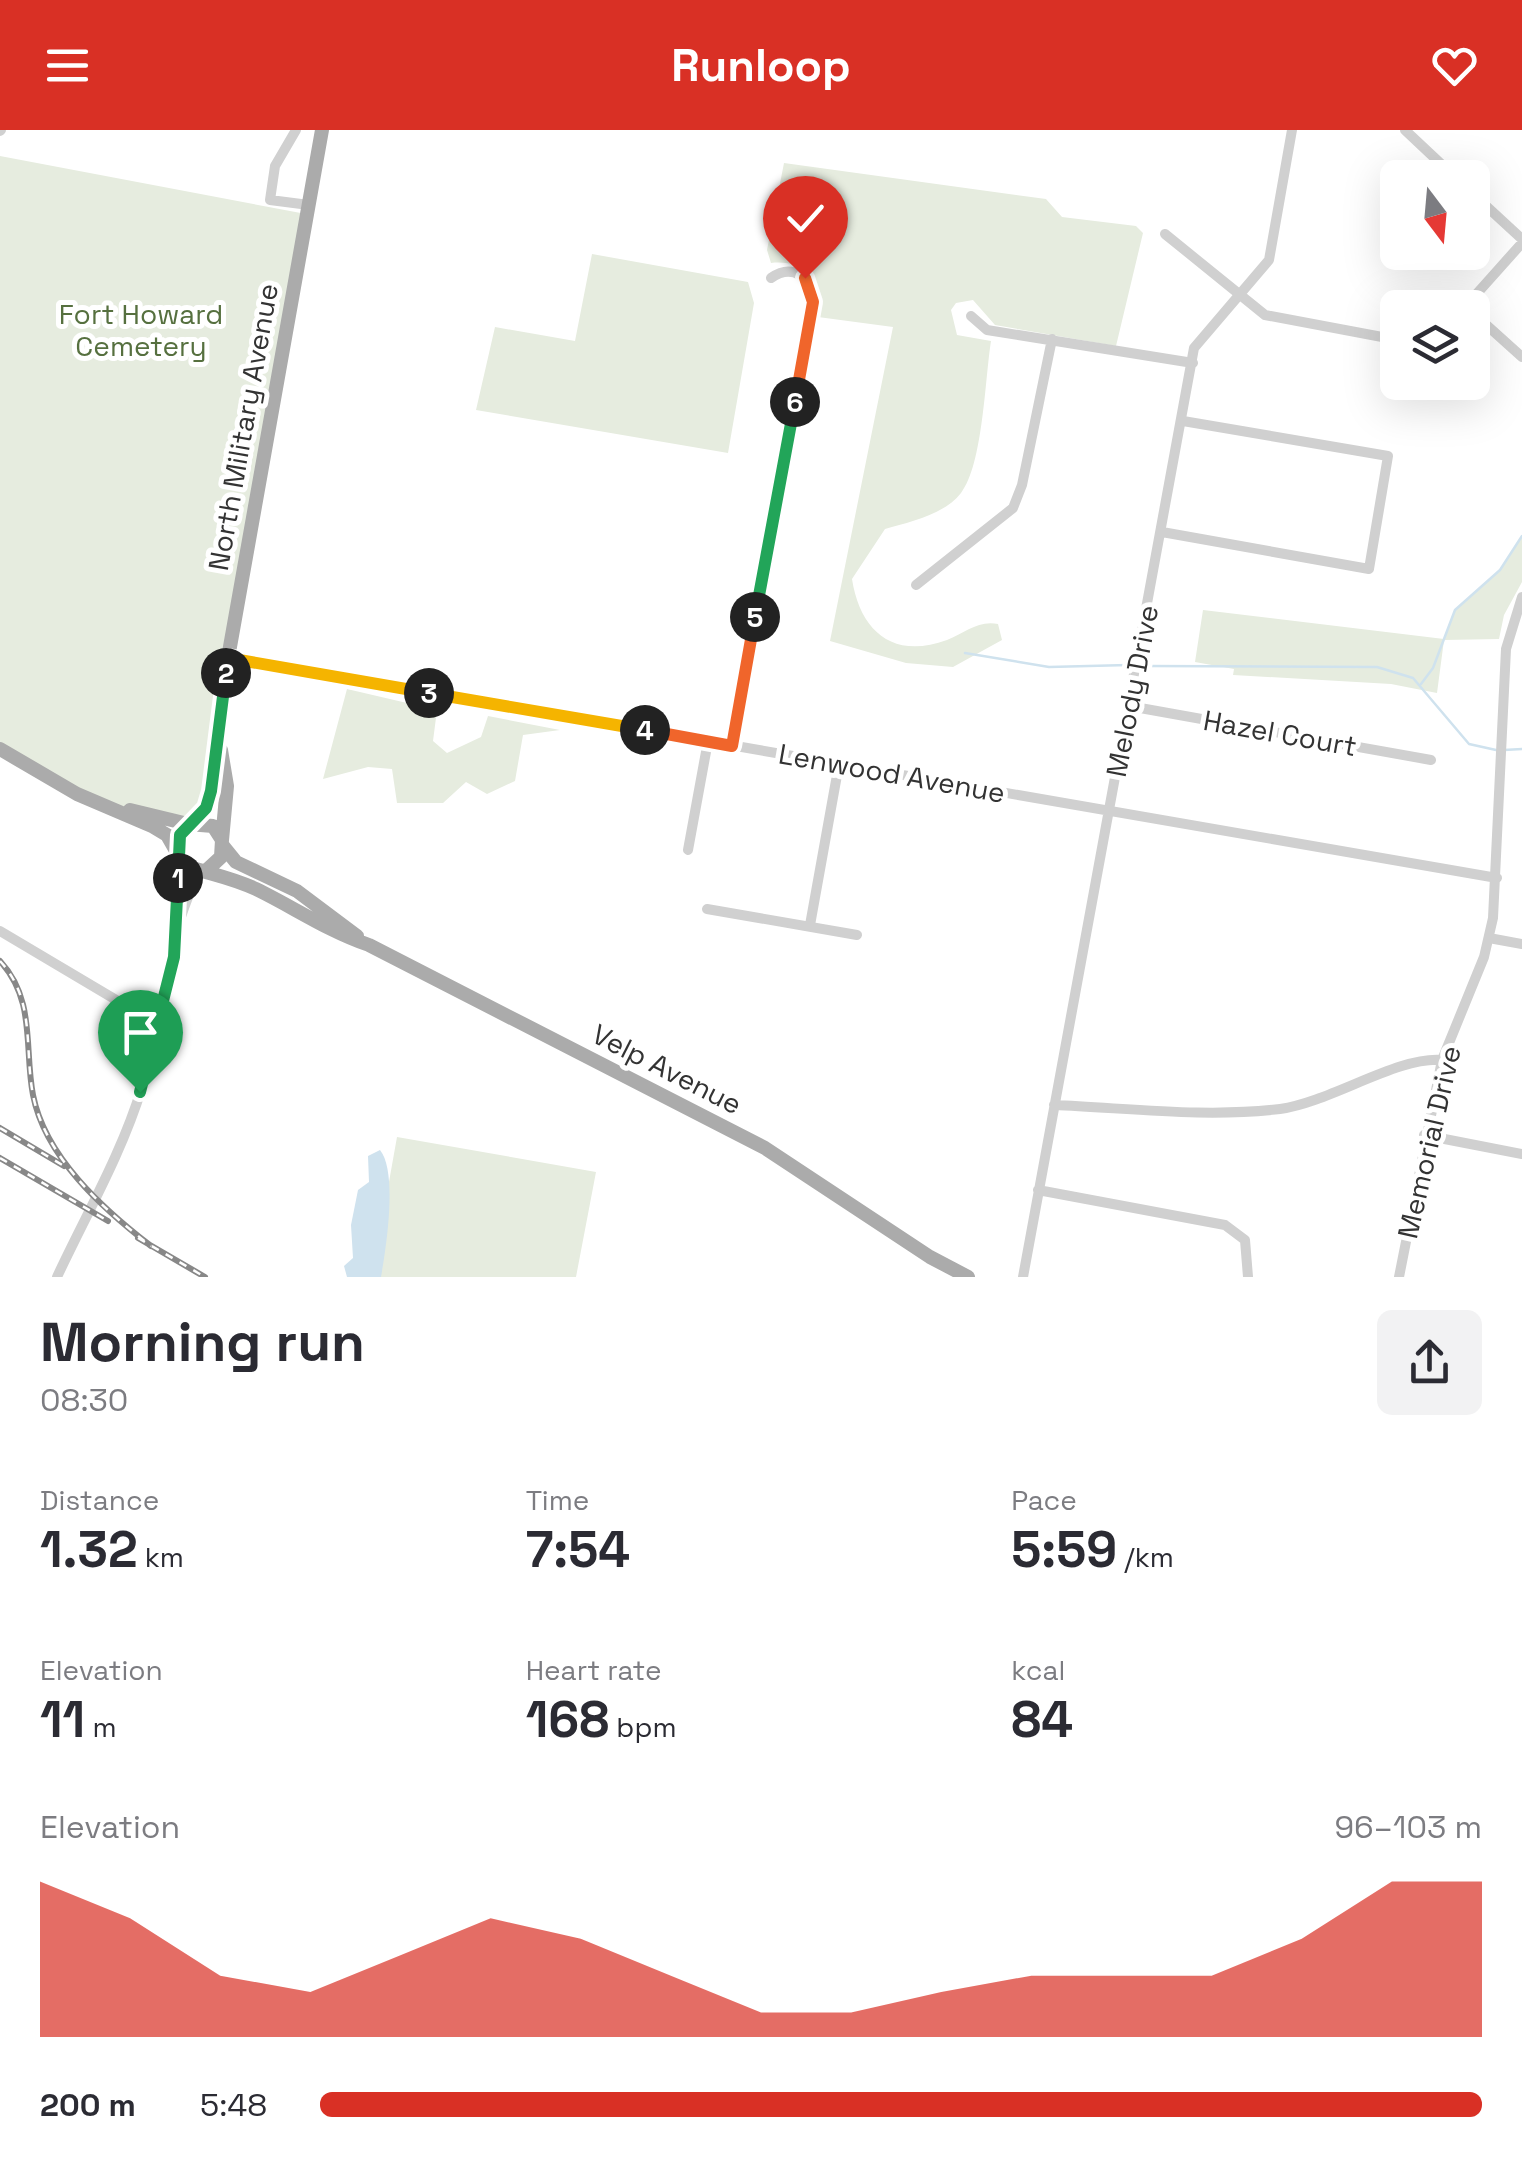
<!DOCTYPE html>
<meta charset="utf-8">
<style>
:root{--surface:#fff;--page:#f2f2f3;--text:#2b2b33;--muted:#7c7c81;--accent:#d93025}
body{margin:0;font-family:"Space Grotesk",sans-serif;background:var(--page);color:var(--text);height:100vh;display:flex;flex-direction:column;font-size:38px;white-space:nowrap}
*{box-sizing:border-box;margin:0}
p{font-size:32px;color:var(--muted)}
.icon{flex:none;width:55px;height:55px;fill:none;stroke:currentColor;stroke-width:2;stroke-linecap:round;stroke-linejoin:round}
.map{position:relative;height:1147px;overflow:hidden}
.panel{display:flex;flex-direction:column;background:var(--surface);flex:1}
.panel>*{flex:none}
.needle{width:65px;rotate:164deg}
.controls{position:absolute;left:1380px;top:30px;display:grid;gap:20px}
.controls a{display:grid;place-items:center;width:110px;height:110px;border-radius:15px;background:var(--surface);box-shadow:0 10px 40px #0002;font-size:50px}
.pin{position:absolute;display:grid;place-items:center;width:85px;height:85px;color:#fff;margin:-102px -42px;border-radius:50% 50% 50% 0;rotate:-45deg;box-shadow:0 0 10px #0007}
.pin .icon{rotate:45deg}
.km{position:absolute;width:50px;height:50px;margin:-25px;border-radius:50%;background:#222;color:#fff;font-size:28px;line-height:50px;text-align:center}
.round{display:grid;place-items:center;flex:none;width:105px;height:105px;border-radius:15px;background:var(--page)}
.head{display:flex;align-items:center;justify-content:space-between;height:170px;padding:0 40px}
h1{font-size:55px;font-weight:700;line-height:75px}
.stats{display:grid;grid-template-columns:repeat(3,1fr);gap:15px;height:170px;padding:10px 40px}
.stats div{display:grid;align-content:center}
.stats b{font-size:50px;font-weight:700}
.stats small{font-size:28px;font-weight:400}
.stats p{font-size:28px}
.chart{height:280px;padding:20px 40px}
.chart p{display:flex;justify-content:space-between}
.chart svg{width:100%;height:180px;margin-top:10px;fill:var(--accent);opacity:.7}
ul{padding:0 40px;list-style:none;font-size:32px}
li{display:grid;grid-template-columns:160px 120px 1fr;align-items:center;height:75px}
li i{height:25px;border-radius:12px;background:var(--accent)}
header{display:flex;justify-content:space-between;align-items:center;height:130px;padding:0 40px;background:var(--accent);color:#fff;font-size:45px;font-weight:700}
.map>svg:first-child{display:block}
.green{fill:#e6ecdf}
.water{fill:#cfe2ee}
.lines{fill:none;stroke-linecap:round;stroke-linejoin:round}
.stream{stroke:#cfe2ee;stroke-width:2.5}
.minor{stroke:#d0d0d0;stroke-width:10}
.major{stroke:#ababab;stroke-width:14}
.rail-casing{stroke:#888;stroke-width:6}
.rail{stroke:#fff;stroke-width:2.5;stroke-dasharray:8;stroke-linecap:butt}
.split-1-casing{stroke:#fff;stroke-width:20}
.split-2-casing{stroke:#fff;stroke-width:20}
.split-3-casing{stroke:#fff;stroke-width:20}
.split-4-casing{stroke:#fff;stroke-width:20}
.split-5-casing{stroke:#fff;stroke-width:20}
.split-6-casing{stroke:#fff;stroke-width:20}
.split-7-casing{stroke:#fff;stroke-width:20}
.split-1{stroke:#22a559;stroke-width:12}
.split-2{stroke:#22a559;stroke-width:12}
.split-3{stroke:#f5b400;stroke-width:12}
.split-4{stroke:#f5b400;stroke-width:12}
.split-5{stroke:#f0652b;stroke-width:12}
.split-6{stroke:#22a559;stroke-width:12}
.split-7{stroke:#f0652b;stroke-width:12}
.labels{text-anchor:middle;stroke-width:10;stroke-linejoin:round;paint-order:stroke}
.park-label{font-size:28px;fill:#56703f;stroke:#fff}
.street-label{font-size:28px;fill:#333;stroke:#fff}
</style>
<header><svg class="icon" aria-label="menu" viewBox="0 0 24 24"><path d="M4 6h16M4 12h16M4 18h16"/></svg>Runloop<svg class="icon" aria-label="heart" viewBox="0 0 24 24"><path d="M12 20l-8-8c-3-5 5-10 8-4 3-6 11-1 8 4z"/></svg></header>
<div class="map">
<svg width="1522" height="1147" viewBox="0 0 1522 1147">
<rect width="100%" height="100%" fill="#fff"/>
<path class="green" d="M 0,26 L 306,84 L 211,661 L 195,692 L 117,677 L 0,619 Z
M 784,33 L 1046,69 L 1062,87 L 1136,96 L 1143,103 L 1116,216 L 995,195 L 973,170 L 956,173 L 951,180 L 957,205 L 991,211 C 985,249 983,335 961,363 C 945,384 910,392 885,399 L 852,449 C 860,501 893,530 947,510 C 965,503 978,490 998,494 L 1002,510 L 953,537 L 906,533 L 830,511 L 893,197 L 818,187 C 824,154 807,129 771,133 L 767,120 Z
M 592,124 L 748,152 L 754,173 L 728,323 L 476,280 L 495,197 L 575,211 Z
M 1522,406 L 1522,452 L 1504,485 L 1499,509 L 1444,510 L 1437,563 L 1391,554 L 1233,545 L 1234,539 L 1195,532 L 1203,480 L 1444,509 L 1455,480 L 1500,440 Z
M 347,559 L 437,580 L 433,611 L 447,623 L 481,607 L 488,586 L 560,600 L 523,605 L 515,651 L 487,664 L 466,652 L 443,673 L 397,673 L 392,639 L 368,637 L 323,649 Z
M 397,1007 L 596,1042 L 576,1147 L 372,1147 Z"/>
<path class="water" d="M 380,1020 C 398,1042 386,1119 381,1147 L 347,1147 L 344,1136 L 353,1128 L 351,1095 L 358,1060 L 369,1052 L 368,1026 Z"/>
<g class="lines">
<path class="stream" d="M 965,523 L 1049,537 L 1128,535
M 1147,536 L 1377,537 L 1413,548 L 1469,614 L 1496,620
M 1421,554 L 1433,538 L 1455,480 L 1500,440 L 1522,406
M 1504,620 L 1522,619"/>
<path class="minor" d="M 296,0 L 275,36 L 270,70 L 309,75
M 1405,0 L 1456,48
M 0,1 L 1,0
M 1422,48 L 1438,31
M 1472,63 L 1522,109
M 1165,104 L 1265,185 L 1398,210
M 1464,178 L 1522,113
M 1472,182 L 1522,227
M 971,186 L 987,200 L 1193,233
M 1162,402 L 1369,439 L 1388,326 L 1183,291
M 916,455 L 1013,378 L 1022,355 L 1052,209
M 228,528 L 1497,748
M 1129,576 L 1431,630
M 732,616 L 813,172 C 811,147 793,133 771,148
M 688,720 L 708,611
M 707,779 L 857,805
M 177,787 L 178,728
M 810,795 L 839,634
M 0,801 L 160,896
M 1489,808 L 1522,814
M 1054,975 C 1128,978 1206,988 1280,979 C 1331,972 1398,926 1442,930
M 1424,1005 L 1522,1024
M 1038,1060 L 1225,1095 L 1245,1110 L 1248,1147
M 57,1147 C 86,1085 122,1023 142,957 C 161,892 168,795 201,741
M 1023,1147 L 1194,218 L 1269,130 L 1292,0
M 1399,1147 L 1442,930 L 1484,827 L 1493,788 L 1506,519 L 1522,467"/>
<path class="major" d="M 0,619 L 77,664 L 152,696 L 167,705 L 175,719
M 221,620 L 227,656 L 222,710
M 130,680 L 188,694
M 195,692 L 206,678 L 211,661 L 228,528 L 322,0
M 223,716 L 236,732 L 297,761 L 357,806
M 208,739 L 221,727 L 222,710 L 213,696 L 188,694 L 175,719 L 189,737 C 211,744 233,748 256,759 C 295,778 328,801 369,815 L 765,1018 L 930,1127 L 968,1147"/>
<g class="rail-casing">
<path id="rail" d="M 0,831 C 36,870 24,918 33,965 C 45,1027 103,1079 151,1116
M 0,998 L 64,1036
M 0,1028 L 108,1091
M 138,1108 L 205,1147"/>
</g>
<use href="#rail" class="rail"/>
</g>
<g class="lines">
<g class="split-1-casing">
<path id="split-1" d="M 140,962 L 174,827 L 178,748"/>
</g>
<g class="split-2-casing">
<path id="split-2" d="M 178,748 L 180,705 L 206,678 L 211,661 L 226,543"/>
</g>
<g class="split-3-casing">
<path id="split-3" d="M 226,543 L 228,528 L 429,563"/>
</g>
<g class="split-4-casing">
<path id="split-4" d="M 429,563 L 645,600"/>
</g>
<g class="split-5-casing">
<path id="split-5" d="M 645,600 L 732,616 L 755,487"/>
</g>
<g class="split-6-casing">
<path id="split-6" d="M 755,487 L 795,272"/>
</g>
<g class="split-7-casing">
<path id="split-7" d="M 795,272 L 813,172 L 805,148"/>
</g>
<use href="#split-1" class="split-1"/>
<use href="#split-2" class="split-2"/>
<use href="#split-3" class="split-3"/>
<use href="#split-4" class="split-4"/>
<use href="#split-5" class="split-5"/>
<use href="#split-6" class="split-6"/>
<use href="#split-7" class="split-7"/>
</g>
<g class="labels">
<g class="park-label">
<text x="141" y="194">Fort Howard<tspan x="141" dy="32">Cemetery</tspan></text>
</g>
<g class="street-label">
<text transform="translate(243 297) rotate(-80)" y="10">North Military Avenue</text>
<text transform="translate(1132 561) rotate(-79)" y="10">Melody Drive</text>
<text transform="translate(1280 603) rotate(10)" y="10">Hazel Court</text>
<text transform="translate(892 643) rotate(10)" y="10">Lenwood Avenue</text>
<text transform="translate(667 939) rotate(27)" y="10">Velp Avenue</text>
<text transform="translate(1429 1012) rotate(-77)" y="10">Memorial Drive</text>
</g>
</g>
</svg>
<div class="controls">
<a><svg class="needle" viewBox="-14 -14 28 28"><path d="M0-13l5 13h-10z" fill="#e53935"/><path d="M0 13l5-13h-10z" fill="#7c7c81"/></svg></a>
<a><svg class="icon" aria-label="layers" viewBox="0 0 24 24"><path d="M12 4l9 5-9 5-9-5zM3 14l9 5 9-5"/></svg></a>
</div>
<div class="pin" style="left:140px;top:962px;background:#1e9e55"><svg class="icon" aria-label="arrive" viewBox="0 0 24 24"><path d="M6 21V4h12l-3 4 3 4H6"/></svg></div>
<div class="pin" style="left:805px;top:148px;background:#d93025"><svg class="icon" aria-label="check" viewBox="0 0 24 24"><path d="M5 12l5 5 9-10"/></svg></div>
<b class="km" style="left:178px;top:748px">1</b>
<b class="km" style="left:226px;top:543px">2</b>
<b class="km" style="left:429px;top:563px">3</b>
<b class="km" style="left:645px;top:600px">4</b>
<b class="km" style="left:755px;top:487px">5</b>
<b class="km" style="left:795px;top:272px">6</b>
</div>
<section class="panel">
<div class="head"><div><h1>Morning run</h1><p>08:30</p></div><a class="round"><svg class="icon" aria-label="share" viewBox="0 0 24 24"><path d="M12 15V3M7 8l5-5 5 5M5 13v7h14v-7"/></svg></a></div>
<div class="stats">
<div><p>Distance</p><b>1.32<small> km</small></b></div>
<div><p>Time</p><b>7:54</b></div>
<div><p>Pace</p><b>5:59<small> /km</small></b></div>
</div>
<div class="stats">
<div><p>Elevation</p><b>11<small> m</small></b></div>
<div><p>Heart rate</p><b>168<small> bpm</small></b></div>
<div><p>kcal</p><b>84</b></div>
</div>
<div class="chart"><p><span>Elevation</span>96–103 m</p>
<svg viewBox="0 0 160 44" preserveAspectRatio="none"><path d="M0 44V6L10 15L20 29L30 33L40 24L50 15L60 20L70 29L80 38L90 38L100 33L110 29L120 29L130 29L140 20L150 6L160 6V44z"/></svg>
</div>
<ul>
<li><b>200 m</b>5:48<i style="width:100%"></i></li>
</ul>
</section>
